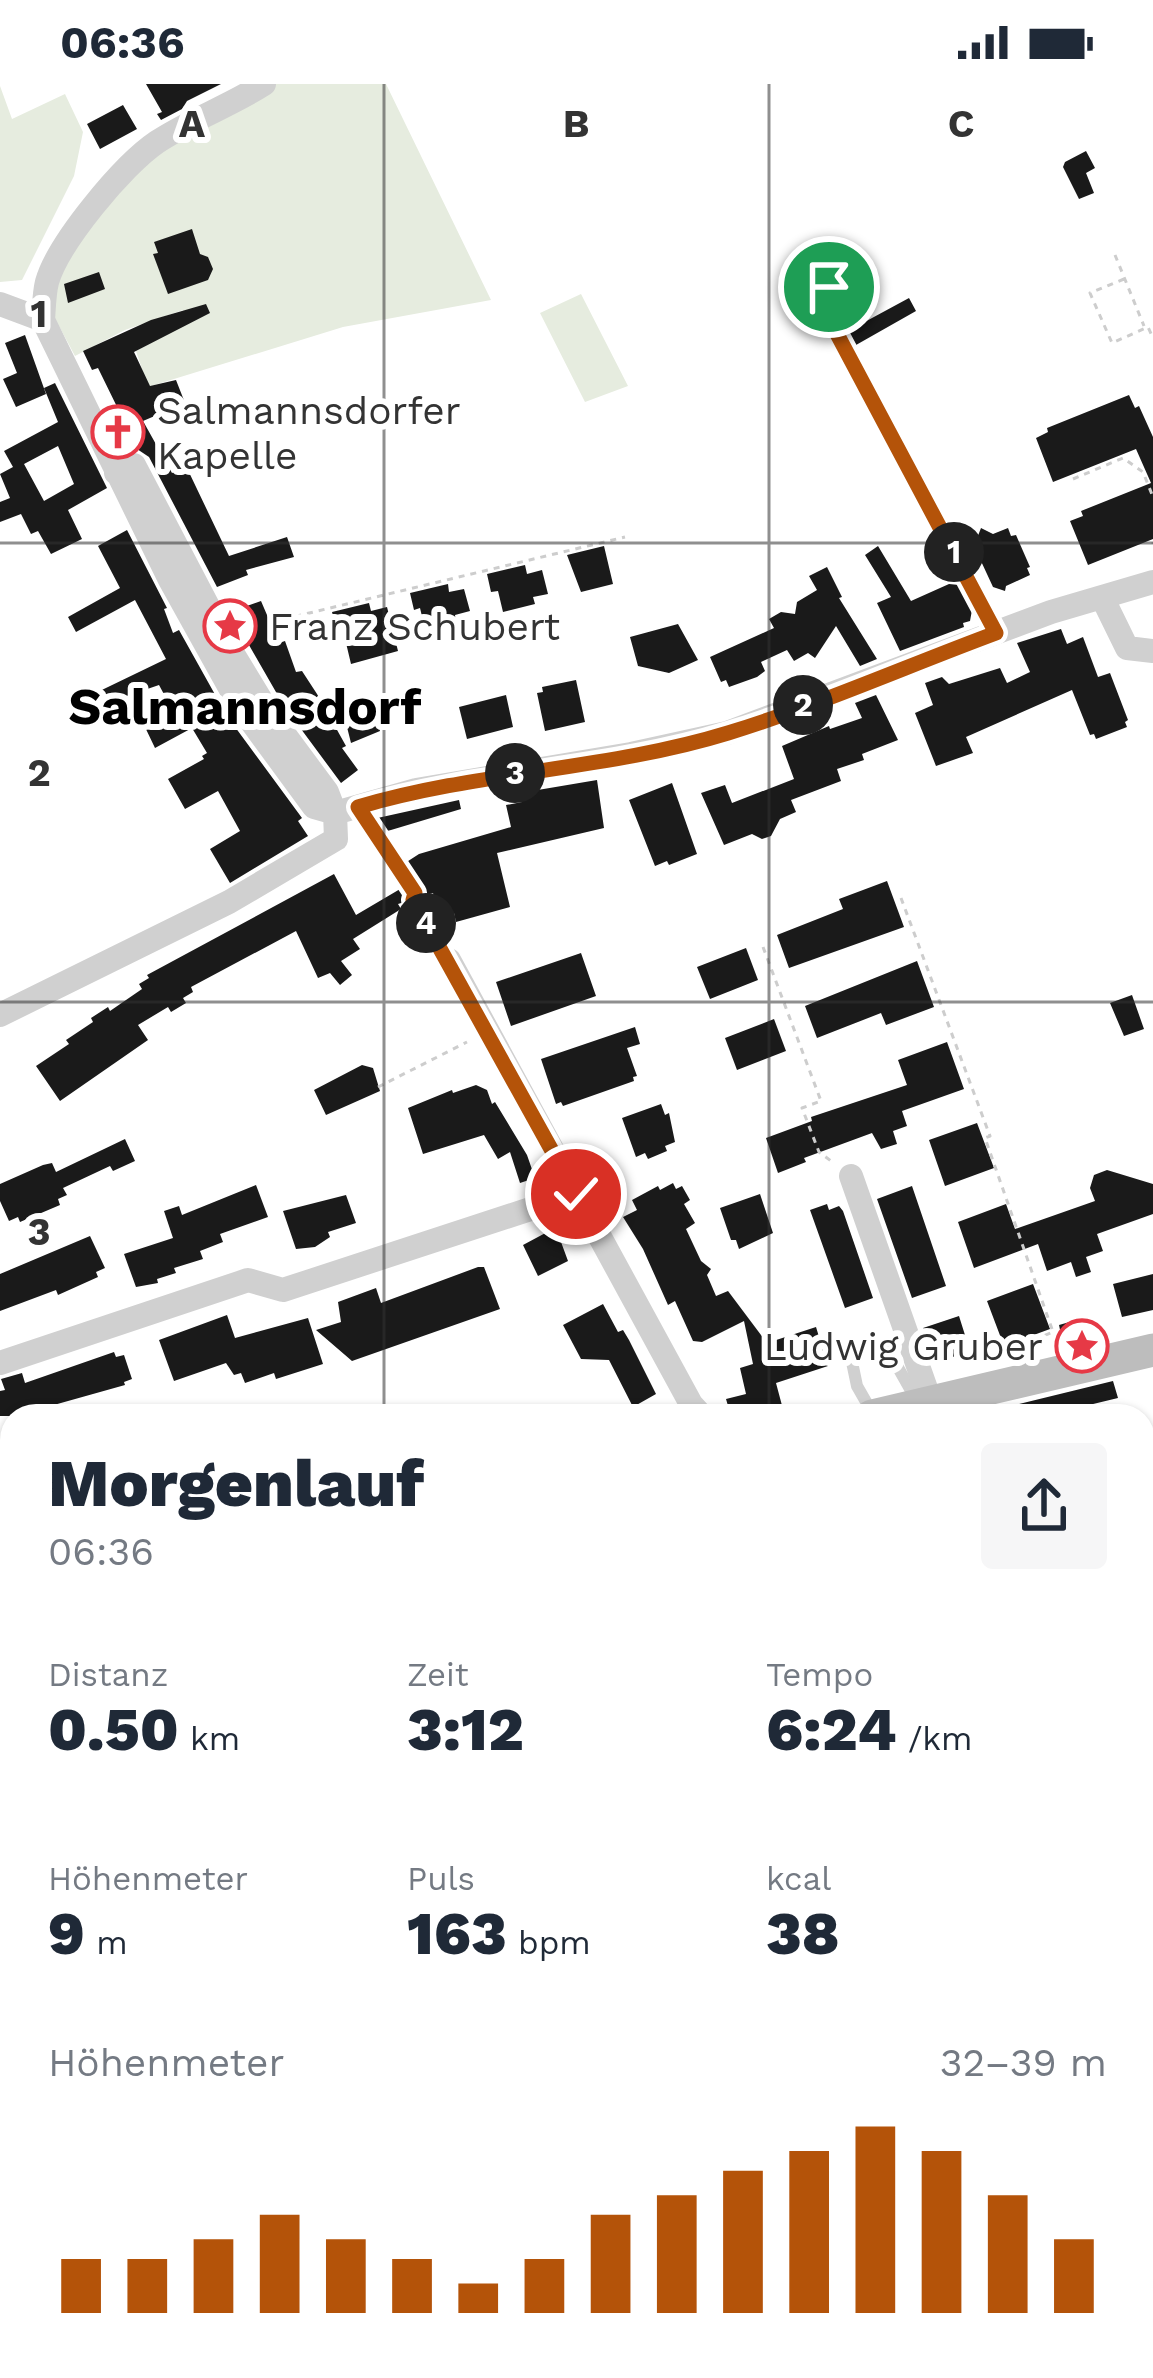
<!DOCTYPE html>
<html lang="de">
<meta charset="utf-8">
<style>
:root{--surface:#fff;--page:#f6f6f7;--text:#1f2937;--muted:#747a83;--accent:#b45309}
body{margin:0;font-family:"Work Sans",sans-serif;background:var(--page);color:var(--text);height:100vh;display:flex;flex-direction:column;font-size:45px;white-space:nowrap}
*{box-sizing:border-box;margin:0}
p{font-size:39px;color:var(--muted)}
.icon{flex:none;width:66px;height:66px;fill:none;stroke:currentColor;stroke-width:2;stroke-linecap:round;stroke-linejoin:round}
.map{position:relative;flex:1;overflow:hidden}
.details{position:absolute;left:0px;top:1320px;width:1155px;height:975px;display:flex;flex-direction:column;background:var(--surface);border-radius:36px 36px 0 0;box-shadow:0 3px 9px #0004}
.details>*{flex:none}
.pin{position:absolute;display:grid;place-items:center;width:102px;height:102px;color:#fff;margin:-51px;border:6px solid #fff;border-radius:50%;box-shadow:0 3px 12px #0007}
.km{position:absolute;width:60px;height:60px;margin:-30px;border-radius:50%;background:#222;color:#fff;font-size:33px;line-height:60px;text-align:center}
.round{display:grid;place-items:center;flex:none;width:126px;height:126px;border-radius:12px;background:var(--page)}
.overview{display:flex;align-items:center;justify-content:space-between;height:204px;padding:0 48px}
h1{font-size:66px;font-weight:800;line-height:90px}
.stats{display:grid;grid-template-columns:repeat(3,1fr);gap:18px;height:204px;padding:12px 48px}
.stats div{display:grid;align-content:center}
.stats b{font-size:60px;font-weight:800}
.stats small{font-size:33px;font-weight:400}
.stats p{font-size:33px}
.chart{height:336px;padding:24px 48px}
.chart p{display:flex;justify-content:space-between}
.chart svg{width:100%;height:216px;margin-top:12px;stroke:var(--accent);stroke-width:6}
.status{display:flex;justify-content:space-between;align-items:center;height:84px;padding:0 60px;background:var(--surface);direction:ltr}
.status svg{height:33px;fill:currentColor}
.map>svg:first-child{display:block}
.green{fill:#e6ecdf}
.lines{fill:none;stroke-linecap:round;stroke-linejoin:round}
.stream{stroke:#cfe2ee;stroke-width:6}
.building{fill:#1a1a1a;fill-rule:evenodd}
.path{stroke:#cdcdcd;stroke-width:3;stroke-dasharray:6 6;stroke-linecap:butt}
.lane{stroke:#d0d0d0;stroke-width:12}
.street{stroke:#d0d0d0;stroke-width:24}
.secondary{stroke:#bdbdbd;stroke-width:33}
.route-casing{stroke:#fff;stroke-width:24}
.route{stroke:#b45309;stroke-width:15}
.grid{fill:none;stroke:#333;stroke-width:3;stroke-opacity:0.55}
.labels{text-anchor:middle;stroke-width:12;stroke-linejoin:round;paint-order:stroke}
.poi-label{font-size:39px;fill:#333;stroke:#fff;text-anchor:start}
.district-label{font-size:51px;font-weight:bold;fill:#000;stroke:#fff}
.grid-label{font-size:39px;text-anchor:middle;font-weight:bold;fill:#333;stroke:#fff;stroke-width:12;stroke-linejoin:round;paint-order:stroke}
</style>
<div class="status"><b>06:36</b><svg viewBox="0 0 49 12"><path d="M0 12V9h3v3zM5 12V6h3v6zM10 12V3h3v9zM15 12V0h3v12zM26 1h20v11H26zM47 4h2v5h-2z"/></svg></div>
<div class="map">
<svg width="1153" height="2294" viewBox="0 0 1153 2294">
<rect width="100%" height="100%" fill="#fff"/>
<path class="green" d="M 272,0 L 386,0 L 491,216 L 343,243 L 148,303 L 136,267 L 188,238 L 183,226 L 125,246 L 75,272 L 51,227 L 58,184 L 143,77 Z
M 0,2 L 12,35 L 65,10 L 83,48 L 74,92 L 22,196 L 0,198 Z
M 581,210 L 628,302 L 585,318 L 540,229 Z
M 12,2121 L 12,2283 L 1143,2283 L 1144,2135 L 1153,2136 L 1153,2294 L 0,2294 L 0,2138 Z"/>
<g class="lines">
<path class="stream" d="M 0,2180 L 12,2155"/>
</g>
<path class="building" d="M 146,0 L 221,0 L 187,17 L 182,25 L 161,36 L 157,30 L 162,28 Z
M 123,21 L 137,45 L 100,65 L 87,40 Z
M 1086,67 L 1095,84 L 1086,89 L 1094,109 L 1079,115 L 1063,83 L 1065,78 Z
M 192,145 L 200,170 L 208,173 L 213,185 L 208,196 L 168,210 L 153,170 L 158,169 L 154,158 Z
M 99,188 L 105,205 L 68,219 L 64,200 Z
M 909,214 L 916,227 L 856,261 L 848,247 Z
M 206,220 L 210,229 L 134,268 L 150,302 L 176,296 L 185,319 L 143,337 L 172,389 L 186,382 L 229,472 L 287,453 L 294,473 L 246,486 L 248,491 L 217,503 L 149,373 L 137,365 L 129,349 L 118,353 L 113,342 L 122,333 L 98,284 L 92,286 L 83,267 L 151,236 Z
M 25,251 L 46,310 L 16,323 L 3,295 L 17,289 L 5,259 Z
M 55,299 L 107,404 L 68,426 L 82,455 L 51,470 L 38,447 L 31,450 L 21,430 L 0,438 L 0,418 L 10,414 L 0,390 L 13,383 L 4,367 L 58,338 L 44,304 ZM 58,362 L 74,400 L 44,417 L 24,380 Z
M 1129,311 L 1135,324 L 1139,322 L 1153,353 L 1153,455 L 1088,481 L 1070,437 L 1083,432 L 1081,427 L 1151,399 L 1136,365 L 1053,398 L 1036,354 L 1048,348 L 1047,344 Z
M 981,444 L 993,450 L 1008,444 L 1011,452 L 1016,451 L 1030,483 L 1027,484 L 1030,491 L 1006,502 L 1005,507 L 993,503 L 974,462 Z
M 127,446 L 167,524 L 164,525 L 173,549 L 179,546 L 227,632 L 302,734 L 298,737 L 308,752 L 230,799 L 210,765 L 240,747 L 218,707 L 185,725 L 168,695 L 204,675 L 202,672 L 207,669 L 192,644 L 155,664 L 144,641 L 173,627 L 159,601 L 83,627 L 79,617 L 166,575 L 135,516 L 76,548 L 68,533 L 120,504 L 98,462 Z
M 604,462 L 613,500 L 581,508 L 567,471 Z
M 878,462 L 911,517 L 949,500 L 959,501 L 972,526 L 970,537 L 963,539 L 964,543 L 900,567 L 877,519 L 891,513 L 865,471 Z
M 525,481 L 527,490 L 542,486 L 548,510 L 533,513 L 535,520 L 503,528 L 498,507 L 491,508 L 487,490 Z
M 827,483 L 842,513 L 839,514 L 877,575 L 860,582 L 836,542 L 815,574 L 808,569 L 794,577 L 787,566 L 761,578 L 765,587 L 757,593 L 729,603 L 726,596 L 721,598 L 710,573 L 774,544 L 769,535 L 781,528 L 795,530 L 797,518 L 817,506 L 809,492 Z
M 448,500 L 449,508 L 464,505 L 470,527 L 455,531 L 456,538 L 425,545 L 420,524 L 414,526 L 410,509 Z
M 261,517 L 279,559 L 285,557 L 296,588 L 302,587 L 317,610 L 346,662 L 342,664 L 358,686 L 341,699 L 284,622 L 230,528 Z
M 369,519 L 371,527 L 387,523 L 398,567 L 351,580 L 342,542 L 336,543 L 332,528 Z
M 678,540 L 698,576 L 669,589 L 638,582 L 630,553 Z
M 1061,545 L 1067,560 L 1083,553 L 1098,593 L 1110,589 L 1128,636 L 1125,638 L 1127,643 L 1096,655 L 1094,650 L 1090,651 L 1072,606 L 966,653 L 973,669 L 936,682 L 915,629 L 933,621 L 925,599 L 942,593 L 949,600 L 1000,584 L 1007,599 L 1030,588 L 1017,559 Z
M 576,596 L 585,638 L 545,647 L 537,609 L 543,608 L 542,603 Z
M 506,611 L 513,643 L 467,655 L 459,623 Z
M 876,611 L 898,656 L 862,670 L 864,676 L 837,685 L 841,697 L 791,716 L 796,728 L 780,735 L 771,752 L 762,755 L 752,750 L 724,761 L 701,709 L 725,701 L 732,719 L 794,695 L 782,662 L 829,642 L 830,645 L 862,634 L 855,619 Z
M 368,624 L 370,631 L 375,630 L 380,647 L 351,659 L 344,631 Z
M 597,696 L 604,744 L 497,769 L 510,823 L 456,838 L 454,829 L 439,833 L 433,809 L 398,820 L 401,825 L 353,855 L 360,865 L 341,877 L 352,891 L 340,901 L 330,889 L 318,894 L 296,847 L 191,903 L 193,908 L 183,914 L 186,919 L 171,928 L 168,923 L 138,941 L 148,956 L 60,1017 L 36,982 L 69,960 L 66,956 L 93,938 L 91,934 L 108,923 L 110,927 L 142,905 L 139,900 L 149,894 L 147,891 L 334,790 L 356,831 L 412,798 L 402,781 L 419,770 L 511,743 L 506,721 L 522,718 L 520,709 Z
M 672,699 L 697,770 L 669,781 L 667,777 L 655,782 L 629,716 Z
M 459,716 L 461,725 L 391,746 L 379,749 L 373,735 Z
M 887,797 L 904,843 L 789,884 L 777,851 L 843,825 L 839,815 Z
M 746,864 L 758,896 L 710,915 L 697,883 Z
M 581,869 L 596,912 L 511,942 L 496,898 Z
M 917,877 L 934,923 L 886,941 L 881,929 L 817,954 L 805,922 Z
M 1132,911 L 1144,945 L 1124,952 L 1110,919 Z
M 774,935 L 786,967 L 737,986 L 725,954 Z
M 635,943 L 640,960 L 627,964 L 637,992 L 633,993 L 634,997 L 563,1022 L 561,1018 L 556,1020 L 541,975 Z
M 947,958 L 964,1005 L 902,1027 L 907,1042 L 893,1047 L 897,1060 L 881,1065 L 872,1049 L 804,1074 L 806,1078 L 778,1089 L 766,1054 L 812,1037 L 811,1033 L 907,1001 L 898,976 Z
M 362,981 L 373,984 L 380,1007 L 326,1031 L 314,1006 Z
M 476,1001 L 487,1006 L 492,1020 L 495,1018 L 527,1071 L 535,1094 L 520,1099 L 510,1068 L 498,1075 L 484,1051 L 423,1070 L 408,1024 L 452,1006 L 453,1009 Z
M 661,1020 L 665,1031 L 669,1029 L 675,1058 L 665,1062 L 667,1067 L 648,1075 L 645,1069 L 636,1073 L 622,1034 Z
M 977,1039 L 994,1084 L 945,1102 L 929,1056 Z
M 125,1055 L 135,1077 L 113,1087 L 110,1082 L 63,1104 L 67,1111 L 58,1115 L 60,1121 L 20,1138 L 18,1133 L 9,1137 L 0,1117 L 0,1100 L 43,1081 L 52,1079 L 56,1088 Z
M 1107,1086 L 1153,1100 L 1153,1130 L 1097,1150 L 1103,1167 L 1086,1173 L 1091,1188 L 1076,1193 L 1071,1178 L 1047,1187 L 1038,1160 L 974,1184 L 958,1138 L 1006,1120 L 1015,1145 L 1095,1117 L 1090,1104 L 1094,1091 Z
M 673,1099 L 676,1105 L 682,1102 L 690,1116 L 684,1120 L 695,1139 L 686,1145 L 701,1177 L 711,1185 L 707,1191 L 716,1212 L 728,1207 L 767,1259 L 816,1243 L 828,1282 L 776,1299 L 784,1329 L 731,1332 L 726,1315 L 746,1310 L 740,1284 L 753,1280 L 744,1237 L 702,1258 L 693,1257 L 675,1217 L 668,1221 L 643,1165 L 623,1133 L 637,1126 L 632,1116 L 658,1102 L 660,1106 Z
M 256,1101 L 268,1133 L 220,1150 L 223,1158 L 200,1167 L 203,1175 L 174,1184 L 176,1189 L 157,1195 L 158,1199 L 136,1203 L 124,1170 L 173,1154 L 164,1127 L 179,1122 L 182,1131 Z
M 912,1102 L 946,1202 L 912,1214 L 877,1115 Z
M 760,1110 L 773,1149 L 739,1165 L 736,1156 L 731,1156 L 720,1124 Z
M 346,1111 L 356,1139 L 328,1148 L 330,1153 L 315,1163 L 296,1165 L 283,1127 Z
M 827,1120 L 829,1126 L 839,1122 L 843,1127 L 873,1214 L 845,1224 L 810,1126 Z
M 551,1146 L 557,1147 L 568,1177 L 538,1192 L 523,1161 Z
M 90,1152 L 105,1184 L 96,1188 L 98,1193 L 58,1211 L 56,1206 L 0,1227 L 0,1190 Z
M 478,1183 L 484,1183 L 500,1225 L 352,1277 L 316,1246 L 341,1238 L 338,1218 L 376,1204 L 381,1219 Z
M 1153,1190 L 1153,1226 L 1122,1233 L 1113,1200 Z
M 1033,1200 L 1050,1245 L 1004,1262 L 987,1217 Z
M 603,1220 L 618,1248 L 623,1246 L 629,1256 L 656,1310 L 633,1323 L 609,1276 L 581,1275 L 563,1241 Z
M 227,1231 L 235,1254 L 308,1234 L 323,1280 L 276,1295 L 274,1289 L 245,1299 L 241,1289 L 234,1291 L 226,1279 L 174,1297 L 159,1256 Z
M 959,1232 L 970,1267 L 935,1279 L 923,1244 Z
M 1073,1237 L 1075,1246 L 1094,1240 L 1099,1257 L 1064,1265 L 1059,1241 Z
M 114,1268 L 116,1273 L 124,1271 L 132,1295 L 124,1298 L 125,1301 L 36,1326 L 38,1332 L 0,1332 L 0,1307 L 5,1306 L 1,1295 L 22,1289 L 25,1299 Z
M 1113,1297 L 1118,1314 L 1060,1328 L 1061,1332 L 995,1332 L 994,1326 Z"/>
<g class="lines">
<path class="path" d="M 1115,171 L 1144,242
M 1124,195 L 1090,209 L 1112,259 L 1148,243 L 1153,254
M 829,203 L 825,213 L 828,233 L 984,526
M 1073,395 L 1123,374 L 1143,388 L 1153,413
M 1153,458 L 1153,460
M 272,538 L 625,453
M 368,741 L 415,809 L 413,816 L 438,859
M 901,814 L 990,1052 L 985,1054 L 1053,1248 L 1025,1259 L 1026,1269
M 763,863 L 821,1017 L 802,1024 L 819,1068 L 835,1080
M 378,1003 L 467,958
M 0,1922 L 12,1923
M 0,2000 L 12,1997
M 0,2168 L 12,2134
M 1143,2268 L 1153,2270
M 1077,2283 L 1079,2294"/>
<path class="lane" d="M 873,1330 L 857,1302 L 852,1278 C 857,1262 873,1258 887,1264 L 918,1319"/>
<path class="street" d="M 0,220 L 43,236 C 44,224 44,210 47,198 C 58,159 123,81 157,58 C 190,36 230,22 264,0
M 43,236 L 170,496 L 240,622 L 314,723 L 335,729
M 1103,515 L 1127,564 L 1153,567
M 335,729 L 416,706 L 631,670 L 727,649 L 1051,528 L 1153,498
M 449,876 L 691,1320 L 702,1332
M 0,931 L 229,818 L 336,755 L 335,729 L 327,708 L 270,631 L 233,570 L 134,381 L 116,389
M 851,1092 L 930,1316
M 0,1279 L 248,1196 L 283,1206 L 576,1110
M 1143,1719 L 1153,1719
M 1143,1751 L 1153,1752
M 1143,1985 L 1153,1985
M 0,2028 L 12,2029"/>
<path class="secondary" d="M 872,1332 L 1153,1266
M 0,1777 L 12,1769"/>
</g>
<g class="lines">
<g class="route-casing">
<path id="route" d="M 576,1110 L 413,816 L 415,809 L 358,723 C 479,687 608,686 728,649 C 819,621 907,582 996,549 L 828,233 L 824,213 L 829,203"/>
</g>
<use href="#route" class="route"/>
</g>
<path class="grid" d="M 384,0 L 384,1332M 769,0 L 769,1332M 0,459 L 1153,459M 0,918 L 1153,918M 0,1376 L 12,1376M 1143,1376 L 1153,1376M 0,1835 L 12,1835M 1143,1835 L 1153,1835M 384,2283 L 384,2294M 769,2283 L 769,2294"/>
<defs>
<g id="church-ring" transform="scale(2.7)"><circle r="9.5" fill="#fff" stroke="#e63946" stroke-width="1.5"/><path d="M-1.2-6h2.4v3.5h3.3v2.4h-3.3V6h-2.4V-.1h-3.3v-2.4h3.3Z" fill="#e63946"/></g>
<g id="sight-ring" transform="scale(2.7)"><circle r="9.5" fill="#fff" stroke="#e63946" stroke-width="1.5"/><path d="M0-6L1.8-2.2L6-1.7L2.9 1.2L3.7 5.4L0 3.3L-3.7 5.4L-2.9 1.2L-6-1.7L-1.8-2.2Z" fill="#e63946"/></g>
</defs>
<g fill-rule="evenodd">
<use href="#church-ring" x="118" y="348"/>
<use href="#sight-ring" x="230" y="542"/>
<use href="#sight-ring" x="1082" y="1262"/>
</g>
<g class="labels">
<g class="poi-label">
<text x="157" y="340">Salmannsdorfer<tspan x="157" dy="45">Kapelle</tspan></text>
<text x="269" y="556">Franz Schubert</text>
<text x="1043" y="1276" text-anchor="end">Ludwig Gruber</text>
</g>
<g class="district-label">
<text x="245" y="640">Salmannsdorf</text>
</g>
</g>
<g class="grid-label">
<text x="192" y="53">A</text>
<text x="576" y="53">B</text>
<text x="961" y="53">C</text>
<text x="39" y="243">1</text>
<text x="39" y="702">2</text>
<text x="39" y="1161">3</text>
</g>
</svg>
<div class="pin" style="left:829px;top:203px;background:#1e9e55"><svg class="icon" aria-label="arrive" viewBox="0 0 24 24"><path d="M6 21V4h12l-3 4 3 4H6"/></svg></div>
<div class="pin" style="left:576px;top:1110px;background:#d93025"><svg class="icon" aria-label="check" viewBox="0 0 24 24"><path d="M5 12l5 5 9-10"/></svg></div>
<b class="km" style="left:954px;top:468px">1</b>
<b class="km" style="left:803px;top:621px">2</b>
<b class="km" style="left:515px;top:689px">3</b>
<b class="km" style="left:426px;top:839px">4</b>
<section class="details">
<div class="overview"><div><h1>Morgenlauf</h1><p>06:36</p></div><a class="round"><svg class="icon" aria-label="share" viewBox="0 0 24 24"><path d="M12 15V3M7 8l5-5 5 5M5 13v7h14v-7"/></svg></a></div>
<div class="stats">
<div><p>Distanz</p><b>0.50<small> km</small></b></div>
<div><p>Zeit</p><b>3:12</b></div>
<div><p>Tempo</p><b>6:24<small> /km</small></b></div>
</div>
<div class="stats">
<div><p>Höhenmeter</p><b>9<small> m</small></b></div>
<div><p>Puls</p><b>163<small> bpm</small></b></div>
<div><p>kcal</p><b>38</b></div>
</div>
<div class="chart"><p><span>Höhenmeter</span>32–39 m</p>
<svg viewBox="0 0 160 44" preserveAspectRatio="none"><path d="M5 44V33M15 44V33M25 44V29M35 44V24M45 44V29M55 44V33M65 44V38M75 44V33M85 44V24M95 44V20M105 44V15M115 44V11M125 44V6M135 44V11M145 44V20M155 44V29"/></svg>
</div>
</section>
</div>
